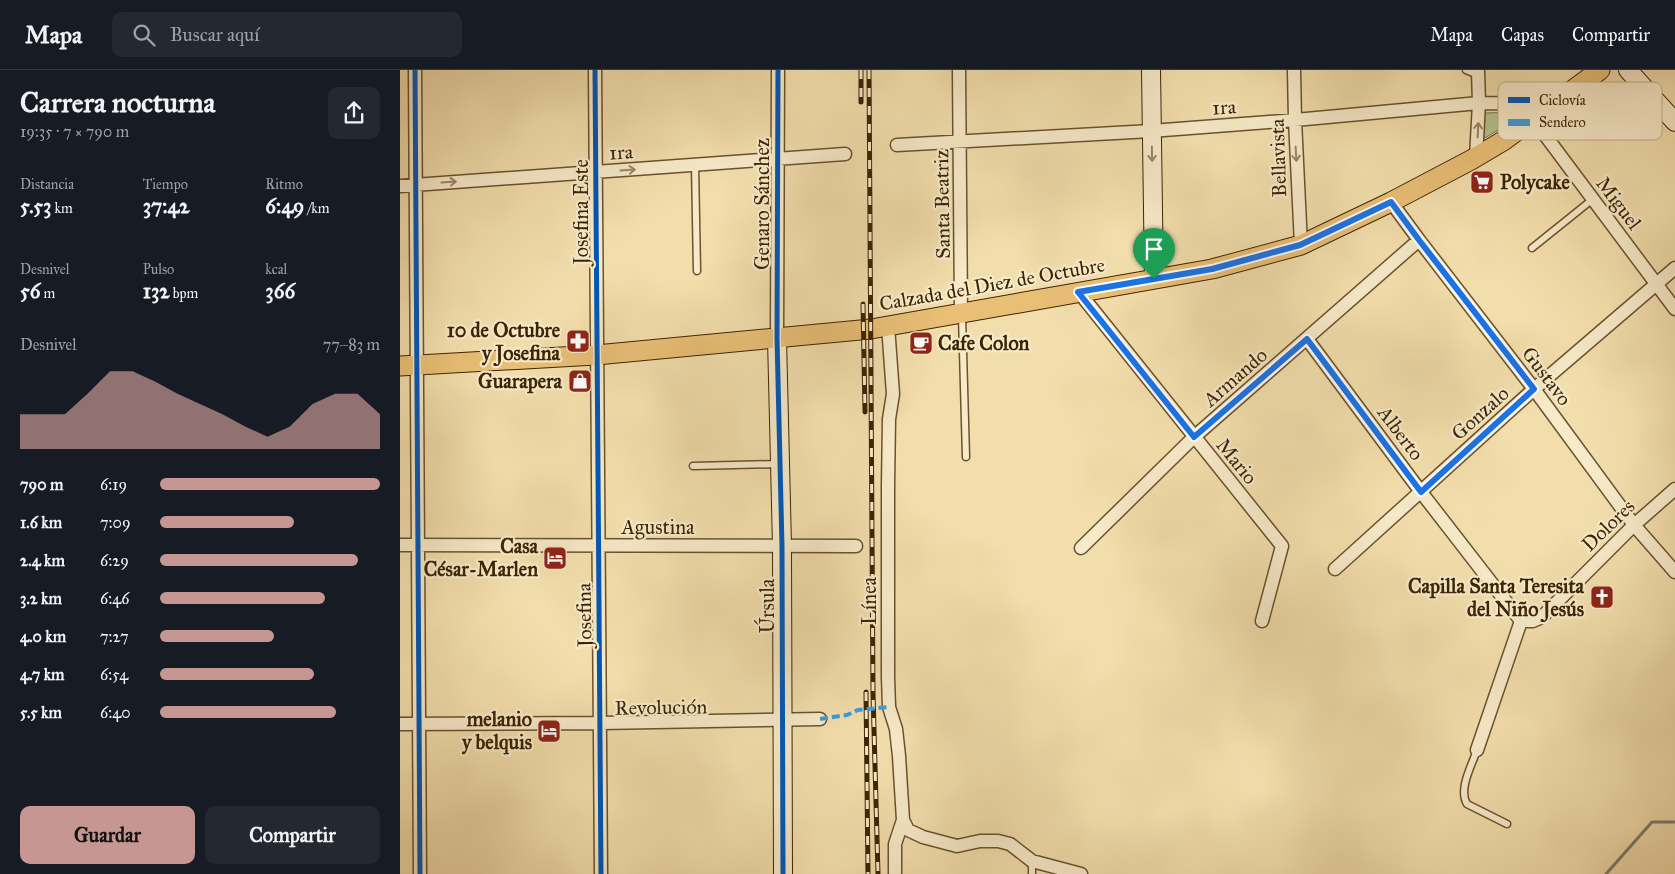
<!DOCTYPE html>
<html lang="es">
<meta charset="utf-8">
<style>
:root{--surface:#171b24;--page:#242831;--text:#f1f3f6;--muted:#9ea1a6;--line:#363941;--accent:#c59692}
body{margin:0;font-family:"IM FELL Great Primer",serif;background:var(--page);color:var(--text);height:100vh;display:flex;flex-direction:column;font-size:19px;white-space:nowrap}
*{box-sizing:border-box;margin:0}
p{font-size:16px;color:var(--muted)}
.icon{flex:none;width:28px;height:28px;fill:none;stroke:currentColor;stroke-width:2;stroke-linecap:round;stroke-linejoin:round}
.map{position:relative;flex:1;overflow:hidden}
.panel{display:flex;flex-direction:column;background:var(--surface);width:400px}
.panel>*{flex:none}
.pin{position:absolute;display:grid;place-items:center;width:42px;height:42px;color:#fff;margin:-51px -21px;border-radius:50% 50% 50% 0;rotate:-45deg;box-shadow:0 0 5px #0007}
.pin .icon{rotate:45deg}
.round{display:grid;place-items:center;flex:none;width:52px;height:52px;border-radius:10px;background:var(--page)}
.headline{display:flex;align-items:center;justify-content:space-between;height:85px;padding:0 20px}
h1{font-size:28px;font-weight:800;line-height:38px}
.stats{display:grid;grid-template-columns:repeat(3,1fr);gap:8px;height:85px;padding:5px 20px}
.stats div{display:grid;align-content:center}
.stats b{font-size:21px;font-weight:800}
.stats small{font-size:14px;font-weight:400}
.stats p{font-size:14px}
.chart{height:140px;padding:10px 20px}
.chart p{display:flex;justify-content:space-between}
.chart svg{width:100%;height:90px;margin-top:5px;fill:var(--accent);opacity:.7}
.action{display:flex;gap:10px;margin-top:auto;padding:10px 20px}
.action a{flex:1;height:58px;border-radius:10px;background:var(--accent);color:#111;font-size:20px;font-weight:800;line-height:58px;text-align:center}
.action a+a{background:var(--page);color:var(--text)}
ul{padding:0 20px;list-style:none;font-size:16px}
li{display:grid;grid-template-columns:80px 60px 1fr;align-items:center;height:38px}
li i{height:12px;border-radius:6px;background:var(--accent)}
header{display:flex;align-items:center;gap:30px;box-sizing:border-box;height:70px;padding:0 25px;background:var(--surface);border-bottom:1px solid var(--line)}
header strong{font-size:24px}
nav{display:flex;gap:28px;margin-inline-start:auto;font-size:18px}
.search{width:350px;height:45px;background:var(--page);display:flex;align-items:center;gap:12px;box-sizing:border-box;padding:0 18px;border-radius:10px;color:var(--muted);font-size:19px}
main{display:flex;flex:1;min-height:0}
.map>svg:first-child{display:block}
.green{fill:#b4c28e;stroke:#787348}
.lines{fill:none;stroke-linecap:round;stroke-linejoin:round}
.stream{stroke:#787d6e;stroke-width:3}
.lane-casing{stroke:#6a522d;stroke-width:9}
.street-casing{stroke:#6a522d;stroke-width:15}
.secondary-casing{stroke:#3c2403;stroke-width:20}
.primary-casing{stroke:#3c2403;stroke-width:21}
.lane{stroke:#f7eac9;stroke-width:6}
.street{stroke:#f7eac9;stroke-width:12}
.secondary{stroke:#f7eac9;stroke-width:18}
.primary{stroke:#e9bf76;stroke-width:19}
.rail-casing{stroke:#3c2403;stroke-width:5}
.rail{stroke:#f7eac9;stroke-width:3;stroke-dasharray:9;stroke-linecap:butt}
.quiet{stroke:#3f9cdd;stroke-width:4;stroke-dasharray:8 4;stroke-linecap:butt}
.cycleway-casing{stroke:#f7eac9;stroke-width:8}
.cycleway{stroke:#0057b8;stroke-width:5}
.oneway{stroke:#9a8766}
.route-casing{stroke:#fff;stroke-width:10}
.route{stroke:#1a73e8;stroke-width:6}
.labels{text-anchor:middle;stroke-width:4.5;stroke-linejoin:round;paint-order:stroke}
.street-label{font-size:20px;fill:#3c2403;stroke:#f7eac9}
.poi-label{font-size:20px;font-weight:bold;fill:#3c2403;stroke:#f7eac9;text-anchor:end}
.key{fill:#f7eac9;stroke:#bfaf8e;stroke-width:1}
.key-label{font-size:14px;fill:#3c2403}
</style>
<header>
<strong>Mapa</strong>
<div class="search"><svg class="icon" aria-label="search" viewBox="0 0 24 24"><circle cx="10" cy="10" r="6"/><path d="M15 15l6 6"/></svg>Buscar aquí</div>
<nav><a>Mapa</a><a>Capas</a><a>Compartir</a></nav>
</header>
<main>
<section class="panel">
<div class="headline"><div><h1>Carrera nocturna</h1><p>19:35 · 7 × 790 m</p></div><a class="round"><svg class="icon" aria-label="share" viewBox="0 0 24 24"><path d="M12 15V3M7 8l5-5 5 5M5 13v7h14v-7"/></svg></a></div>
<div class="stats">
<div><p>Distancia</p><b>5.53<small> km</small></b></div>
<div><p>Tiempo</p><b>37:42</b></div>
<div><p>Ritmo</p><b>6:49<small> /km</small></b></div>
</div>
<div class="stats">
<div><p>Desnivel</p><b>56<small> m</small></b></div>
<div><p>Pulso</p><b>132<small> bpm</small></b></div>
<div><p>kcal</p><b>366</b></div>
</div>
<div class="chart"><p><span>Desnivel</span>77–83 m</p>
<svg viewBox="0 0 160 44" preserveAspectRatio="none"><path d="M0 44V27L10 27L20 27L30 17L40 6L50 6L60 11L70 17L80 22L90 27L100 33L110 38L120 33L130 22L140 17L150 17L160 27V44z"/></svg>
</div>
<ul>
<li><b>790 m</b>6:19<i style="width:100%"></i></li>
<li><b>1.6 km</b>7:09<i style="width:61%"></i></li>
<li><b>2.4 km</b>6:29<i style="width:90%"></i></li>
<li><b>3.2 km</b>6:46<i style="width:75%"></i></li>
<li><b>4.0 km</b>7:27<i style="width:52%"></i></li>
<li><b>4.7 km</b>6:54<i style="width:70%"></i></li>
<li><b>5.5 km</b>6:40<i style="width:80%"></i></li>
</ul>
<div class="action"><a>Guardar</a><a>Compartir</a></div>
</section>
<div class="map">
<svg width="1275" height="804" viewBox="0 0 1275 804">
<rect width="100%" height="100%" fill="#f2deac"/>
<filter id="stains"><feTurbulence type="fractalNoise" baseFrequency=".004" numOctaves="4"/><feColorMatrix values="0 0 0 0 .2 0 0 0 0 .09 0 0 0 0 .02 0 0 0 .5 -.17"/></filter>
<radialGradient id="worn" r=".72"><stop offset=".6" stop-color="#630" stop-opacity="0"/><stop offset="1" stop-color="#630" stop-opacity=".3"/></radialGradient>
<path class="green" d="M 1129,42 L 1083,69 L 1084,43 Z"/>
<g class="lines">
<path class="stream" d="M 1206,804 L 1252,752 L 1275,752"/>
<g class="lane-casing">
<path id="lane" d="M 1066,0 L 1078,5
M 295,95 L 297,201
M 1132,178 L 1193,129
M 562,246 L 566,387
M 293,396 L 379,394
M 1077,680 C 1072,695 1058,719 1067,734 L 1107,754
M 632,804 L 632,791"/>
</g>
<g class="street-casing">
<path id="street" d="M 15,0 L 20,804
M 195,0 L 201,804
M 559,0 L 561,243
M 894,0 L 895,50 L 901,175
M 1133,49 L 1275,239
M 497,75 L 751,61 L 895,50 L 1079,33 L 1154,34
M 1076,87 L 1079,33 L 1078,0
M 0,116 L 445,84
M 991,132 L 1019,170 L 1134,319 L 1234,455 L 1275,502
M 678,221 L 882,476 L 862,551
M 488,256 L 493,324 L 489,349 L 488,415 L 488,607 L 489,637 L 496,659 L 499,686 L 503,750 L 495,774 L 495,804
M 377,268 L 378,0
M 907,269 L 1021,422 L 1121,551
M 0,475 L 456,476
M 681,478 L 794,367 L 1019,170
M 935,499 L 1134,319 L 1275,198
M 1121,551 L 1133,551 L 1142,547 L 1234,455 L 1275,419
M 0,654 L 201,653 L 420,649
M 1077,680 L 1121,551
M 503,750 L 508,760 L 523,767 L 557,776 L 580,771 L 598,771 L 610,774 L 632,791 L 681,804"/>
</g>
<g class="secondary-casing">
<path id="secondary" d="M 751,0 L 754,209
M 1228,0 L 1275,52
M 377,268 L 382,476 L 383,804"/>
</g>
<g class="primary-casing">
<path id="primary" d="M 0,296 L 196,285 L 471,259 L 812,199 L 901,175 L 991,132 L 1071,90 L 1103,71 L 1200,0"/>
</g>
<use href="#lane" class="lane"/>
<use href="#street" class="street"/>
<use href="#secondary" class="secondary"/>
<use href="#primary" class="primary"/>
<g class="rail-casing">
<path id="rail" d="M 461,0 L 461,32
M 469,0 L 473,623 L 478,804
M 463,234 L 465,342
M 466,622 L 468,804"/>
</g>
<use href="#rail" class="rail"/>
<path class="quiet" d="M 420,649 L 447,645 L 458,640 L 489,637"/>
<g class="cycleway-casing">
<path id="cycleway" d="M 15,0 L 20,804
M 195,0 L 201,804
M 378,0 L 377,268 L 382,476 L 383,804"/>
</g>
<use href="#cycleway" class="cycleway"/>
</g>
<defs><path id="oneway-shaft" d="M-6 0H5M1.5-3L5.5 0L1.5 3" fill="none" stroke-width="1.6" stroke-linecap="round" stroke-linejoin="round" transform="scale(1.25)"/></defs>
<g class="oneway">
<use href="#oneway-shaft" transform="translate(1078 60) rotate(-87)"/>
<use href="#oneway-shaft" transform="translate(752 84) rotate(89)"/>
<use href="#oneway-shaft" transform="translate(896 84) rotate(87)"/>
<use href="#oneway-shaft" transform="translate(228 100) rotate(-4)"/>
<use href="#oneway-shaft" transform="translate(49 112) rotate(-4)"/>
</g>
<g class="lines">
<g class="route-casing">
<path id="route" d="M 991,132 L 1019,170 L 1134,319 L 1021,422 L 907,269 L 794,367 L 678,222 L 812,199 L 900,175 Z"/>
</g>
<use href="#route" class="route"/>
</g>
<defs>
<g id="supermarket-square" transform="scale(1.25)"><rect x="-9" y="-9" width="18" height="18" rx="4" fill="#8f2418" stroke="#f7eac9"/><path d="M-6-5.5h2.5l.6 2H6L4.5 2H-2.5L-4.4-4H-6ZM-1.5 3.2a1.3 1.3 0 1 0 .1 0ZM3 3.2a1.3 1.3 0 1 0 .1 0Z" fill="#fff"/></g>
<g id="pharmacy-square" transform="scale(1.25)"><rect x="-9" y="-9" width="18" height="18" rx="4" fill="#8f2418" stroke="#f7eac9"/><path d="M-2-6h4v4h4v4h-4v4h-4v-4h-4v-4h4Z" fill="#fff"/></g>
<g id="cafe-square" transform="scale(1.25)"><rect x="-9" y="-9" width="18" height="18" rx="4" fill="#8f2418" stroke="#f7eac9"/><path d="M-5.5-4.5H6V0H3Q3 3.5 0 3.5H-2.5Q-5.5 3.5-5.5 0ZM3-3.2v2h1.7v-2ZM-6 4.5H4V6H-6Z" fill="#fff"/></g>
<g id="shop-square" transform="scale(1.25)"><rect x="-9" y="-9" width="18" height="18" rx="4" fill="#8f2418" stroke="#f7eac9"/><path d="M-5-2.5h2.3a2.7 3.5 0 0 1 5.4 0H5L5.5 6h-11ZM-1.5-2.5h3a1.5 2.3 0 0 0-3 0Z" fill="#fff"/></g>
<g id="hotel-square" transform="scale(1.25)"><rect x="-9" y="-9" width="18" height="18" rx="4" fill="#8f2418" stroke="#f7eac9"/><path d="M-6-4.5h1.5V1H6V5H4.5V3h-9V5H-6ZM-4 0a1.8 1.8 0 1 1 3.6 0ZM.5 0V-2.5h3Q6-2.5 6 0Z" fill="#fff"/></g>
<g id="church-square" transform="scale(1.25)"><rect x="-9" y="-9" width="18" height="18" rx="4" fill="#8f2418" stroke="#f7eac9"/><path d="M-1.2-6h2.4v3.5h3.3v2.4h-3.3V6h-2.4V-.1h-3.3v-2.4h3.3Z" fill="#fff"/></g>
</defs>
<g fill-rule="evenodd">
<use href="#supermarket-square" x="1082" y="112"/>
<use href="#pharmacy-square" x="178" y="271"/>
<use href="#cafe-square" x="521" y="273"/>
<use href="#shop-square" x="180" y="311"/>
<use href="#hotel-square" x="155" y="488"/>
<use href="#church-square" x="1202" y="527"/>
<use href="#hotel-square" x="149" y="661"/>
</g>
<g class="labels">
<g class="street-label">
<text transform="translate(824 37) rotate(-4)" y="7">1ra</text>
<text transform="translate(221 82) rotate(-4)" y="7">1ra</text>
<text transform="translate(878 88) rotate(-92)" y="7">Bellavista</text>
<text transform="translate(1219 133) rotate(53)" y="7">Miguel</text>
<text transform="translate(362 134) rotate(-90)" y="7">Genaro Sánchez</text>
<text transform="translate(542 134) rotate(-91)" y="7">Santa Beatriz</text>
<text transform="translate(181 142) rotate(-90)" y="7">Josefina Este</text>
<text transform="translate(592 214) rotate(-10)" y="7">Calzada del Diez de Octubre</text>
<text transform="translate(1147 306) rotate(53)" y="7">Gustavo</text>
<text transform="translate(835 307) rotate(-41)" y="7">Armando</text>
<text transform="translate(1080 343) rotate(-42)" y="7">Gonzalo</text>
<text transform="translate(1001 363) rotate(53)" y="7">Alberto</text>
<text transform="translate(837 391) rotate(51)" y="7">Mario</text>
<text transform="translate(1208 455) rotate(-44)" y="7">Dolores</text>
<text x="258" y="464">Agustina</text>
<text transform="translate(469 531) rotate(-90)" y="7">Línea</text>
<text transform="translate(367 536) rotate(-90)" y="7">Úrsula</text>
<text transform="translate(184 545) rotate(-91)" y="7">Josefina</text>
<text transform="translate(261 637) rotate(-1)" y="7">Revolución</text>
</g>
<g class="poi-label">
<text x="1100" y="119" text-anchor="start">Polycake</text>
<text x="160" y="267">10 de Octubre<tspan x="160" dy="23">y Josefina</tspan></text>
<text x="538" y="280" text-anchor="start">Cafe Colon</text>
<text x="162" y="318">Guarapera</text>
<text x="138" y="483">Casa<tspan x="138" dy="23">César-Marlen</tspan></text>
<text x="1184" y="523">Capilla Santa Teresita<tspan x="1184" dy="23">del Niño Jesús</tspan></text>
<text x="132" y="656">melanio<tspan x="132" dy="23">y belquis</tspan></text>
</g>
</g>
<rect x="1098" y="12" width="164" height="58" rx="8" class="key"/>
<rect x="1108" y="27" width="22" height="6" fill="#0057b8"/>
<rect x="1108" y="49" width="22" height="7" fill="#3f9cdd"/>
<g class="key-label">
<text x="1139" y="35">Ciclovía</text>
<text x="1139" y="57">Sendero</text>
</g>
<rect width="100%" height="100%" filter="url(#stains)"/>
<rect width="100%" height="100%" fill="url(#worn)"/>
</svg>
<div class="pin" style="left:754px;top:209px;background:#1e9e55"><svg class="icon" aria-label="arrive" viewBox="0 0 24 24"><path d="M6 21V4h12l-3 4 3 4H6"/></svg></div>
</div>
</main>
